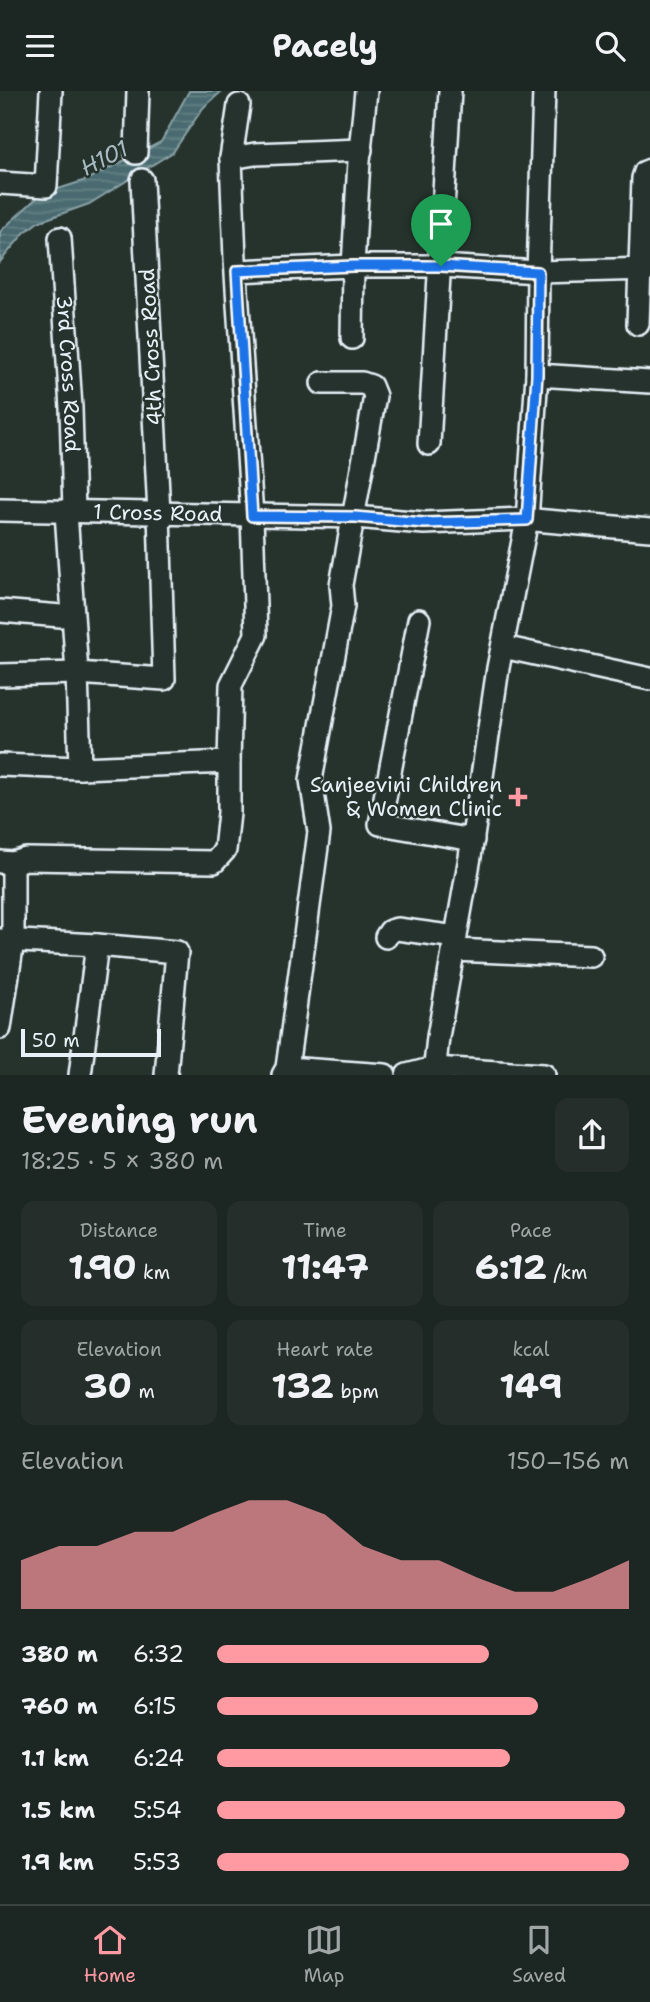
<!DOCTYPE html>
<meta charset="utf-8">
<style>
:root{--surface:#1c2622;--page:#252e2a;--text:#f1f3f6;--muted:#a0a5a5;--line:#3a4340;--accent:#ff9aa2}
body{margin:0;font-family:"Shantell Sans",sans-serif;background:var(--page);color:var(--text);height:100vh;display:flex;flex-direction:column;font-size:26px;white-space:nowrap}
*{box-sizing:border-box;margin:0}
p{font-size:23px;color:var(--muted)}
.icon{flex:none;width:38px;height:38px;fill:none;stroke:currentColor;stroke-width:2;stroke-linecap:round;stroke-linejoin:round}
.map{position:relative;height:984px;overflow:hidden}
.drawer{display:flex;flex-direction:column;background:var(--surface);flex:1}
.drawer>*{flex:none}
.scale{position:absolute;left:21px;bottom:18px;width:140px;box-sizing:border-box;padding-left:7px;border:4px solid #e8f1f8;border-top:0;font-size:19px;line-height:24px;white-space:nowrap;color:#e8f1f8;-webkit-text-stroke:5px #26332d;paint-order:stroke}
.pin{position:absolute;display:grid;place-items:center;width:60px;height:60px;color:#fff;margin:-72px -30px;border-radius:50% 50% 50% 0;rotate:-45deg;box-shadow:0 0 7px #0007}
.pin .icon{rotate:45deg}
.round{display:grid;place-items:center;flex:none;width:74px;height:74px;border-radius:14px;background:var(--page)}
.head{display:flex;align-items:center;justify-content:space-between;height:119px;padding:0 21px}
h1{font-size:38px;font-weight:700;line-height:52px}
.figures{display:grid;grid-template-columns:repeat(3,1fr);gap:10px;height:119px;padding:7px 21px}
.figures div{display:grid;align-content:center;border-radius:14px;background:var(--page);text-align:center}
.figures b{font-size:35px;font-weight:700}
.figures small{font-size:19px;font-weight:400}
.figures p{font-size:19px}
.chart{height:196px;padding:14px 21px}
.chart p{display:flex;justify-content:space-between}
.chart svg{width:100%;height:126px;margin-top:7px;fill:var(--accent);opacity:.7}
ul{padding:0 21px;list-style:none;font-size:23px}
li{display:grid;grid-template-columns:112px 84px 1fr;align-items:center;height:52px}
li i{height:18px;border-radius:9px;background:var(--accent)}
header{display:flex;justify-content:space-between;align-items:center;height:91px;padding:0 21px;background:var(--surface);font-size:32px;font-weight:700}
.menu{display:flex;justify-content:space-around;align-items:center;height:98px;border-top:2px solid var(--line);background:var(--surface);font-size:19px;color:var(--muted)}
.menu a{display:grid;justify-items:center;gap:4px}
.menu .on{color:var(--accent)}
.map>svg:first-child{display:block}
.water{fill:url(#water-rules);stroke:#89a1a6;stroke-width:2}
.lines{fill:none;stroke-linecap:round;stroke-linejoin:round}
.minor-casing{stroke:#e8f1f8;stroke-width:26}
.minor{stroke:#26332d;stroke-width:21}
.route-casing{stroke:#fff;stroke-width:14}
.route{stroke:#1a73e8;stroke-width:9}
.poi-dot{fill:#ff9aa2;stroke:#26332d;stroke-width:2.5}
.labels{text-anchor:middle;stroke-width:5;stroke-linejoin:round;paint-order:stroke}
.street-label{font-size:21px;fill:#e8f1f8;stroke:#26332d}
.poi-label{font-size:21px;fill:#e8f1f8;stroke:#26332d;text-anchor:end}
.water-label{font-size:23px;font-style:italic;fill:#a8bbc2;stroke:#26332d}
</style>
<header><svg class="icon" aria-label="menu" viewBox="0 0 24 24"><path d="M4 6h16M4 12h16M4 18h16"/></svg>Pacely<svg class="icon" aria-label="search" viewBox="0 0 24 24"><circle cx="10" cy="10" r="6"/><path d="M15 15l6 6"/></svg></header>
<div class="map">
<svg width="650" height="984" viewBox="0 0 650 984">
<defs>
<pattern id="water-rules" width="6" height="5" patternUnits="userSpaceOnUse" patternTransform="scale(1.75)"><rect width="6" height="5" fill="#496b70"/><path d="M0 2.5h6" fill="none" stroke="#638185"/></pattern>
</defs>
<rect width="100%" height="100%" fill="#26332d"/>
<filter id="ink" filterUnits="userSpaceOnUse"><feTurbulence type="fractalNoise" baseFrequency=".0143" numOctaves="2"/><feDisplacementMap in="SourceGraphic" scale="14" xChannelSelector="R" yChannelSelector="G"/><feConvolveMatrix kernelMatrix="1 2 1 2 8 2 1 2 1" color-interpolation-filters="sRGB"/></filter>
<g filter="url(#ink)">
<path class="water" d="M 189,0 L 222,0 L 203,17 L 173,61 L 89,113 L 38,131 L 24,142 L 0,171 L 0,141 L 5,136 L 40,104 L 86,89 L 161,51 Z"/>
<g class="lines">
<g class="minor-casing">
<g id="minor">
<path d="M 136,62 L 138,0"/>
<path d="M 231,67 L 255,63 L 361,59"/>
<path d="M 0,92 L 46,95 L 51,0"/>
<path id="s1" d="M 60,147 L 71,317 L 74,421"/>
<path d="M 237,180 L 353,175 L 441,175 L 538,181 L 650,178"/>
<path d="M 638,233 L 643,87 L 645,81 L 650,79"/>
<path d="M 352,247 L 353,175 L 359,70 L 366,0"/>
<path d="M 537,284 L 650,291"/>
<path d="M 429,353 L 450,0"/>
<path id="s2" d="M 0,419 L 355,426 L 424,432 L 523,428 L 650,439"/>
<path d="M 66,421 L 77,582 L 80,677"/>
<path d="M 0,520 L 61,525"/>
<path d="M 419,529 L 380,733 L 473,749"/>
<path d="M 503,556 L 650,588"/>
<path d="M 0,584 L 77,582 L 164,588 L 159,422 L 142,89"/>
<path d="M 229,671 L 231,594 L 256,544 L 252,425 L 235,168 L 231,67 L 239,14"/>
<path d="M 0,674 L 80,677 L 229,671 L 229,722 L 225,759 L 214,771 L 26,768 L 13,772 L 0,771"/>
<path d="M 386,846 L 390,840 L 397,838 L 456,846"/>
<path d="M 0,849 L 97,854 L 80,984"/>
<path d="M 97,854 L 177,861 L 166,984"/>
<path d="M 453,859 L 591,865"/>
<path d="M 0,937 L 13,850 L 13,772"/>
<path d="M 287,977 L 385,984"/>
<path d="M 283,984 L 287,977 L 319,741 L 311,689 L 343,515 L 341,494 L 375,305 L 371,295 L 362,292 L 322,292"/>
<path d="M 407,984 L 434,977 L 544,984"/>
<path d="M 434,984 L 438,946 L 470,766 L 498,577 L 527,429 L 537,284 L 538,181 L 544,0"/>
</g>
</g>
<use href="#minor" class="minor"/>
</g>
</g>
<g class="lines" filter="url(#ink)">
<g class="route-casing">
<path id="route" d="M 353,175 L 441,175 L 538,181 L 537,284 L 527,429 L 424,432 L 355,426 L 252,425 L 237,180 Z"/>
</g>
<use href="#route" class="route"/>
</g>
<path class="poi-dot" d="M514.5 695.5h7v7h7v7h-7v7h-7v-7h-7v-7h7z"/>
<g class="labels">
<g class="street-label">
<text transform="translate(151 256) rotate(-93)" y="7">4th Cross Road</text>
<text dy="7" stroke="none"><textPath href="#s1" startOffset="136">3rd Cross Road</textPath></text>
<text dy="7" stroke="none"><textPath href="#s2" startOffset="158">1 Cross Road</textPath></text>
</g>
<g class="poi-label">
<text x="502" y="701">Sanjeevini Children<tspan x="502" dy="24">&amp; Women Clinic</tspan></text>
</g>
<g class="water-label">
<text transform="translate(104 67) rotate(-27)" y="8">H101</text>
</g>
</g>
</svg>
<div class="scale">50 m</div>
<div class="pin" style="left:441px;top:175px;background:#1e9e55"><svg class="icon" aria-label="arrive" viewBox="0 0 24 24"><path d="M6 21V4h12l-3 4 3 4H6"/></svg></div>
</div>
<section class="drawer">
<div class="head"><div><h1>Evening run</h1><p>18:25 · 5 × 380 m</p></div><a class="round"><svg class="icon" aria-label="share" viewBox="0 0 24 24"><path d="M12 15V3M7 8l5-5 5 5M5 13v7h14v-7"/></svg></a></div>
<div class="figures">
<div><p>Distance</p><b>1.90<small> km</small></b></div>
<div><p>Time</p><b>11:47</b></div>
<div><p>Pace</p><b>6:12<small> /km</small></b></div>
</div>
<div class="figures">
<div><p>Elevation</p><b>30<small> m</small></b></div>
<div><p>Heart rate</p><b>132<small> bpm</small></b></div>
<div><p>kcal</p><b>149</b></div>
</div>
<div class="chart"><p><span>Elevation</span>150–156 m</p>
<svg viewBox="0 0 160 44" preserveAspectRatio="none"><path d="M0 44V27L10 22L20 22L30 17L40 17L50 11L60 6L70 6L80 11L90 22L100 27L110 27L120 33L130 38L140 38L150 33L160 27V44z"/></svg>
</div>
<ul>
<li><b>380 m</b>6:32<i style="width:66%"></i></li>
<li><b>760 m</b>6:15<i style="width:78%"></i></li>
<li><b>1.1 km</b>6:24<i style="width:71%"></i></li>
<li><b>1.5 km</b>5:54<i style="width:99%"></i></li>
<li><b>1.9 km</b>5:53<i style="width:100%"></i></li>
</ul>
</section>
<nav class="menu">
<a class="on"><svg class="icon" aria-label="home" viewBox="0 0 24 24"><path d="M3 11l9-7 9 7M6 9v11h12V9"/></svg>Home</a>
<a><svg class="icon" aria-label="map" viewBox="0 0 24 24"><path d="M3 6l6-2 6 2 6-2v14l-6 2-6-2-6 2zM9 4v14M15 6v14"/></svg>Map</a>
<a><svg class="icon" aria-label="saved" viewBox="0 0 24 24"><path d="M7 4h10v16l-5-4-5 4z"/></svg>Saved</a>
</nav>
